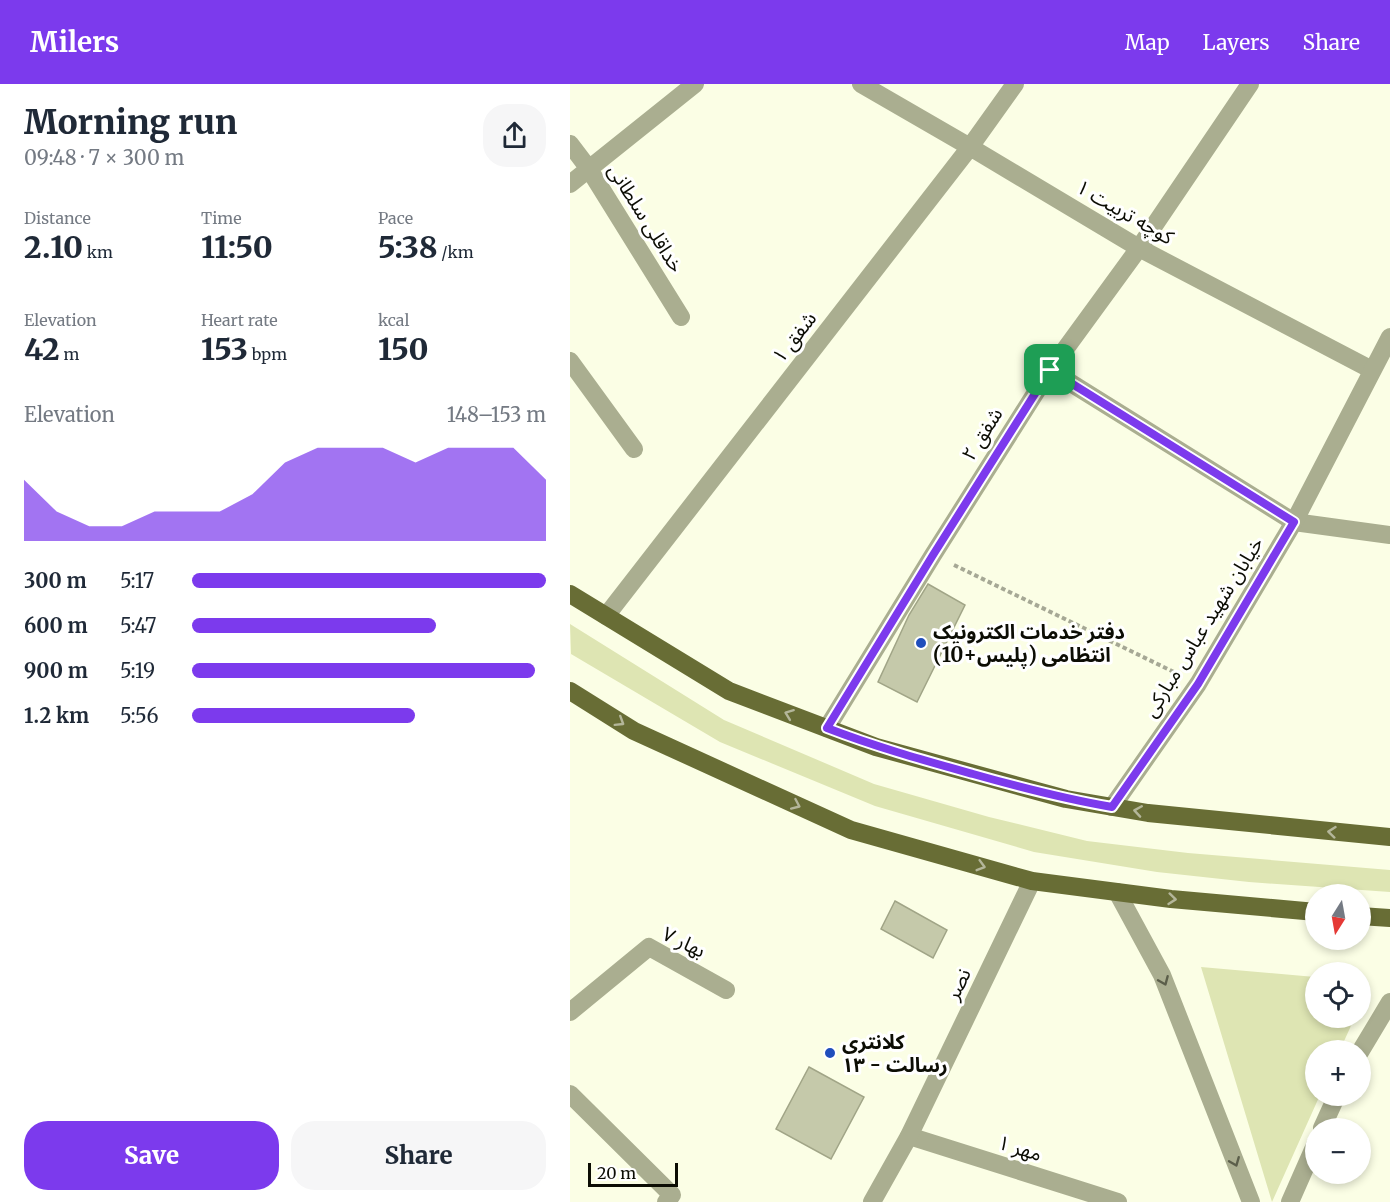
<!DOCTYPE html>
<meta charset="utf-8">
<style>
:root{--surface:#fff;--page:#f6f6f7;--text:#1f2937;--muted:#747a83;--accent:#7c3aed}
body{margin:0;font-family:Merriweather,"Noto Sans Arabic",serif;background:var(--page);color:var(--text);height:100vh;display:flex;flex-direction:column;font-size:22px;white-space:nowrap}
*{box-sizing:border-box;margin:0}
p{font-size:20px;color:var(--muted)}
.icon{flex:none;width:33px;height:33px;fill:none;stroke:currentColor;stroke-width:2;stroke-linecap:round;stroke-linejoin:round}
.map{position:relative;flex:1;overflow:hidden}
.sheet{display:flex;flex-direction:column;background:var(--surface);width:570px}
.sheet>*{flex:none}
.needle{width:39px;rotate:191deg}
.buttons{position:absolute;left:735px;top:800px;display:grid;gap:12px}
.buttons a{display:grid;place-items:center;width:66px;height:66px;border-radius:50%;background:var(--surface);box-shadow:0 3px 9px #0003;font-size:30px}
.scale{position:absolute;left:18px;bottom:15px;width:90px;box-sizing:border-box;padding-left:6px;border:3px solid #0c0d04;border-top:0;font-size:16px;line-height:21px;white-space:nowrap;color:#0c0d04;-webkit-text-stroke:4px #fff;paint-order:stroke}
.pin{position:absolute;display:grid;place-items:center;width:51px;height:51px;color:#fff;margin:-26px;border-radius:12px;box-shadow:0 3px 9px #0006}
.round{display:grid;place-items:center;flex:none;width:63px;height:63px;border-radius:24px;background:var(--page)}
.summary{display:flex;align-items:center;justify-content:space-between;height:102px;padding:0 24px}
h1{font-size:33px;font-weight:800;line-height:45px}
.metrics{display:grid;grid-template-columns:repeat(3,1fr);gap:9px;height:102px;padding:6px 24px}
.metrics div{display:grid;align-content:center}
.metrics b{font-size:30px;font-weight:800}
.metrics small{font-size:16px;font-weight:400}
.metrics p{font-size:16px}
.chart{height:168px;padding:12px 24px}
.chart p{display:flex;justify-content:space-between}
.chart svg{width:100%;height:108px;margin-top:6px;fill:var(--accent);opacity:.7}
.primary-button{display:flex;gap:12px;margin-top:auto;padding:12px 24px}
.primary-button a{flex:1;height:69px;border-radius:24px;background:var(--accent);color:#fff;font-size:24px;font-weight:800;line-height:69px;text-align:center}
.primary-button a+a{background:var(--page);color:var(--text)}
ul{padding:0 24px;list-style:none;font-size:20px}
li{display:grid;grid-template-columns:96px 72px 1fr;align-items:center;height:45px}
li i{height:15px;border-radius:8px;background:var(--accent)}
header{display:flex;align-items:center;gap:36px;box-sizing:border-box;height:84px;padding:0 30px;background:var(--accent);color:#fff}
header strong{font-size:28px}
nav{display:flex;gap:33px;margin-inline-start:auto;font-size:21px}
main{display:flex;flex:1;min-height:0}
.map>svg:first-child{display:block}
.green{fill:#dee5b3}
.building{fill:#c5c9aa;stroke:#a1a587;stroke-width:1.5}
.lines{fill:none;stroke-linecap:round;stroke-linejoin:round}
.path{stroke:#a6a895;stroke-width:4;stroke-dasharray:4.5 3;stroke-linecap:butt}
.minor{stroke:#aaae90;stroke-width:18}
.tertiary{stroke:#aaae90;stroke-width:18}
.primary{stroke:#686d35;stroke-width:18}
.oneway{stroke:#b4b69a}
.oneway2{stroke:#5b5e4a}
.route-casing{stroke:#fff;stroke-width:12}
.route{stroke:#7c3aed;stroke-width:8}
.poi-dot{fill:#204ebc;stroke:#fff;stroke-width:2}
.labels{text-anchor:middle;stroke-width:6;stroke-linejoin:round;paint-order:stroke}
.street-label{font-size:20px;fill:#0c0d04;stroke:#fff}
.poi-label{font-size:20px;font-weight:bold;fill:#0c0d04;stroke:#fff;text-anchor:start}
</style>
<header>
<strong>Milers</strong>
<nav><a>Map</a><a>Layers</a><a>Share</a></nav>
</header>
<main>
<section class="sheet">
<div class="summary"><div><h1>Morning run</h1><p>09:48 · 7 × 300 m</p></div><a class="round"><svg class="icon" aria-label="share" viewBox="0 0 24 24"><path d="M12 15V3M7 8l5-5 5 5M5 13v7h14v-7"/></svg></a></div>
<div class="metrics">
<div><p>Distance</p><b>2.10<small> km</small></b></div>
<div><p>Time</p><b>11:50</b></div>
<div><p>Pace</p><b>5:38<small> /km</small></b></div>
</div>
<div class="metrics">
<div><p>Elevation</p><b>42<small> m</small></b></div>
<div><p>Heart rate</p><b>153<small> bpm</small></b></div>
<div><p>kcal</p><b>150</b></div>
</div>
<div class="chart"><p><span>Elevation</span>148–153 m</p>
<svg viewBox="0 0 160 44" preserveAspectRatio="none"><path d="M0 44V19L10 32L20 38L30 38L40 32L50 32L60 32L70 25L80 12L90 6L100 6L110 6L120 12L130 6L140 6L150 6L160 19V44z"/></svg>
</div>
<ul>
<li><b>300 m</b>5:17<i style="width:100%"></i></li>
<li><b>600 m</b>5:47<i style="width:69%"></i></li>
<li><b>900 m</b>5:19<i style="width:97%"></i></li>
<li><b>1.2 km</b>5:56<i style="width:63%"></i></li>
</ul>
<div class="primary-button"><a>Save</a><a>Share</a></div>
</section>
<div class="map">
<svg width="820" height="1118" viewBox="0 0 820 1118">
<rect width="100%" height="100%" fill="#fbfee5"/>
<path class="green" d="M 0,540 L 154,636 L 304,700 L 419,733 L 517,757 L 618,769 L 820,786 L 820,808 L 679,798 L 587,788 L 464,768 L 305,722 L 150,658 L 1,570 Z
M 631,883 L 745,893 L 746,933 L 785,933 L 770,966 L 746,966 L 746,1011 L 750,1011 L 702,1118 Z"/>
<path class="building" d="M 358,500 L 395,521 L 347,618 L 308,598 L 339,531 Z
M 325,817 L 377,846 L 363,874 L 311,845 Z
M 239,983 L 294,1013 L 261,1075 L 206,1045 Z"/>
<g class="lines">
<path class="path" d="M 384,481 L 606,589"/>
<path class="minor" d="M 291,0 L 400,63 L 569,164 L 802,286
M 0,60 L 19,85 L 111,233
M 0,100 L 125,0
M 0,277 L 64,365
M 480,286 L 724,438 L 820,451
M 36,532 L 400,63 L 445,0
M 257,644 L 363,471 L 480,286 L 569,164 L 680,0
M 0,928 L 79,863 L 156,906
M 0,1010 L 102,1111 L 96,1118
M 339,1052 L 548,1118"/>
<path class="tertiary" d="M 542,723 L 628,600 L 724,438 L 820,253
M 547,808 L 592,891 L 681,1118
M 790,968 L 820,918
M 752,1044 L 767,1011
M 302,1118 L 339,1052 L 462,797
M 720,1118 L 746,1059"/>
<path class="primary" d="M 0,510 L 159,607 L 306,663 L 496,715 L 578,729 L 820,753
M 0,607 L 64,647 L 281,746 L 462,797 L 601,815 L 746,828
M 790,832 L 820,834"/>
</g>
<defs><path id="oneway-chevron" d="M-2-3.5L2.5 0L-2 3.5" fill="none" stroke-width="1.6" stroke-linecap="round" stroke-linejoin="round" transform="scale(1.5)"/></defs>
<g class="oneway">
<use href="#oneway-chevron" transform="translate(219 630) rotate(-159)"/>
<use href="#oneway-chevron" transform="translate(50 638) rotate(32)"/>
<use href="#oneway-chevron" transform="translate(226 721) rotate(24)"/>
<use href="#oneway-chevron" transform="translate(568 727) rotate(-171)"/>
<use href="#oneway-chevron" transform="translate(762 748) rotate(-174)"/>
<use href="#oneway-chevron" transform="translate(411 782) rotate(16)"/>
<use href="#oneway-chevron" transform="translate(602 815) rotate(6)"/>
</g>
<g class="oneway2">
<use href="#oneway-chevron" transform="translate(594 897) rotate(67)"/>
<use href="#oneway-chevron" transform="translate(665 1078) rotate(68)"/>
</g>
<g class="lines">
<g class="route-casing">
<path id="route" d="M 480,286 L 724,438 L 628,600 L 542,723 C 494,715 449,703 403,690 C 353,676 306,663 257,644 L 363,471 Z"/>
</g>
<use href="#route" class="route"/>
</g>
<g class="poi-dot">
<circle cx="351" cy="559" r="6"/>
<circle cx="260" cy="969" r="6"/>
</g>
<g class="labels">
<g class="street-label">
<text transform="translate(555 128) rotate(30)" y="7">کوچه تربیت ۱</text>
<text transform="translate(76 134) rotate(58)" y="7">خداقلی سلطانی</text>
<text transform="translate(224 253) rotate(-52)" y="7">شفق ۱</text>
<text transform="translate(412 350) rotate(-58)" y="7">شفق ۲</text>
<text transform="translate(633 543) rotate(-58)" y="7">خیابان شهید عباس مبارکی</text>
<text transform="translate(114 858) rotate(26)" y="7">بهار ۷</text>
<text transform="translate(388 900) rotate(-64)" y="7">نصر</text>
<text transform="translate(450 1064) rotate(17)" y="7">مهر ۱</text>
</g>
<g class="poi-label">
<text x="363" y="555">دفتر خدمات الکترونیک<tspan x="363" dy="23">انتظامی (پلیس+10)</tspan></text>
<text x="272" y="965">کلانتری<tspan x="272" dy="23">۱۳ - رسالت</tspan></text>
</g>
</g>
</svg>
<div class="buttons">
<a><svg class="needle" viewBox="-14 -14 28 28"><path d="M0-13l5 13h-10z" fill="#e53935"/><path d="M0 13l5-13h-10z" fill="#747a83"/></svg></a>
<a><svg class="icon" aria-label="locate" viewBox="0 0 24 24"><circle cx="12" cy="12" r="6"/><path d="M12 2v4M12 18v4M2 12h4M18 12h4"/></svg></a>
<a>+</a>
<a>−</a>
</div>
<div class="scale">20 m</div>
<div class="pin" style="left:480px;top:286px;background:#1e9e55"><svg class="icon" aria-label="arrive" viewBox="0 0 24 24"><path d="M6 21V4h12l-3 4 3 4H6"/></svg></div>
</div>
</main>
